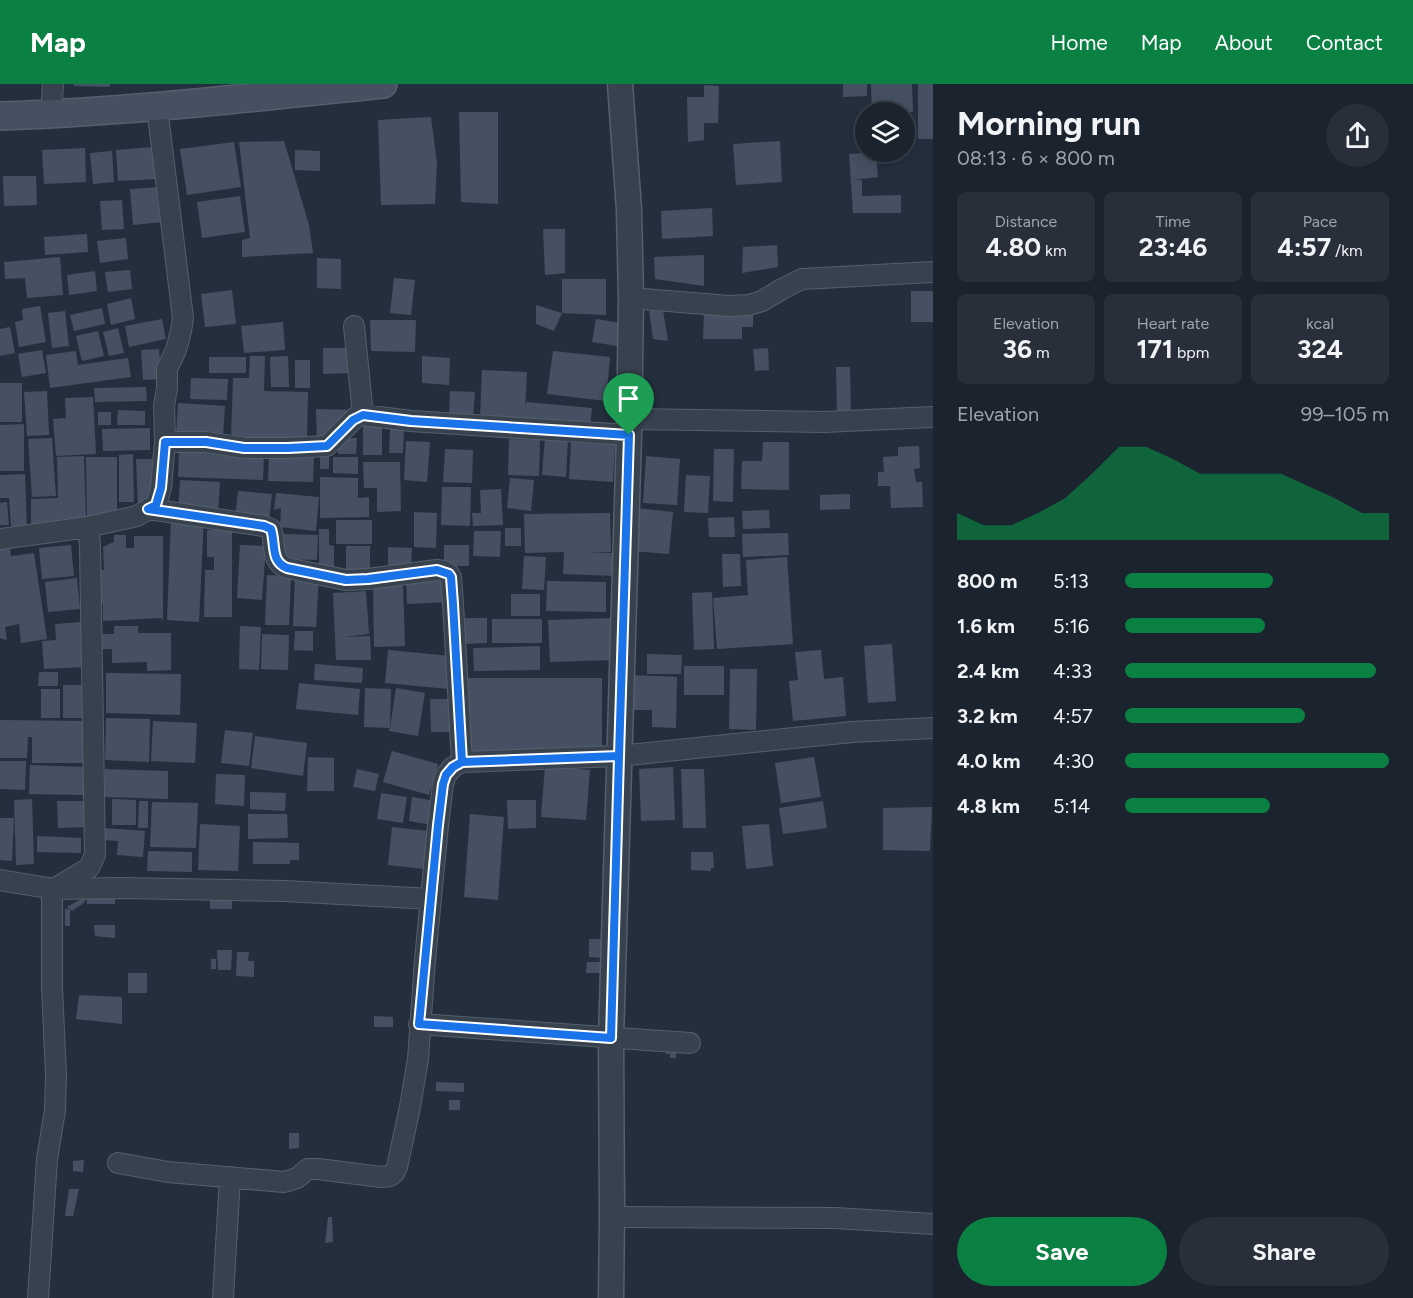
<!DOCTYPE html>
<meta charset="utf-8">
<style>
:root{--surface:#1b232e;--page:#282f3a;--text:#f1f3f6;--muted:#a0a4aa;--line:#39404a;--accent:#0b8043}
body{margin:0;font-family:Figtree,sans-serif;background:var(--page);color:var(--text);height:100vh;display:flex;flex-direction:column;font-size:22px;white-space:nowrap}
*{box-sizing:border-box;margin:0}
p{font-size:20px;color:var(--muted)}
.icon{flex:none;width:33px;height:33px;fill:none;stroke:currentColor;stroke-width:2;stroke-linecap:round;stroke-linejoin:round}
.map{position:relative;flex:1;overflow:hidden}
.drawer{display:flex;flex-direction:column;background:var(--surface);width:480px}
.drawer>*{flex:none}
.fabs{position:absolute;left:855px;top:18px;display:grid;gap:12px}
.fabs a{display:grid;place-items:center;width:60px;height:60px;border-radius:50%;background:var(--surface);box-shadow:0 3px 15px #0003,0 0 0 2px var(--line);font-size:30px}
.pin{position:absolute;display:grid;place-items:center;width:51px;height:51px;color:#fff;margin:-62px -26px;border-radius:50% 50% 50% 0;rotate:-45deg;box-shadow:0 0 6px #0007}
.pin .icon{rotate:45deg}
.round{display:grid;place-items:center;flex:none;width:63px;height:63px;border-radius:32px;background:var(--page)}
.headline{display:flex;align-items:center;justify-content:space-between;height:102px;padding:0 24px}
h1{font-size:33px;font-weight:700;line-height:45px}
.figures{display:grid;grid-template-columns:repeat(3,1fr);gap:9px;height:102px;padding:6px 24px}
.figures div{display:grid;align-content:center;border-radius:9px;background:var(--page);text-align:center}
.figures b{font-size:26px;font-weight:700}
.figures small{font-size:16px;font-weight:400}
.figures p{font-size:16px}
.chart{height:168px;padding:12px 24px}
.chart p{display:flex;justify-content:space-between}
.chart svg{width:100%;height:108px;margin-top:6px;fill:var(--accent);opacity:.7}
.button{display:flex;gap:12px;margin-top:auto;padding:12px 24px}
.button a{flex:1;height:69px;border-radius:36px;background:var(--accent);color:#fff;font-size:24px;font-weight:700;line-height:69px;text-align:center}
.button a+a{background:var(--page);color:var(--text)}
ul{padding:0 24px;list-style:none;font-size:20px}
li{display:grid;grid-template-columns:96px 72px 1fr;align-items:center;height:45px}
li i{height:15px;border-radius:8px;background:var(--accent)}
header{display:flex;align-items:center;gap:36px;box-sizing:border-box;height:84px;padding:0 30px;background:var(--accent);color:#fff}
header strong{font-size:28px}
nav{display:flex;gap:33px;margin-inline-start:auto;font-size:21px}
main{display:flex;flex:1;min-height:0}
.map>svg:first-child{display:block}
.building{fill:#455162}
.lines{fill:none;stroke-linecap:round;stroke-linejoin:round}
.minor-casing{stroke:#565f6c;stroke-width:22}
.tertiary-casing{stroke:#565f6c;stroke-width:27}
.secondary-casing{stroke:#565f6c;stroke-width:30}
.minor{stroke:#38414e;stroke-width:20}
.tertiary{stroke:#38414e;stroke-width:24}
.secondary{stroke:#465061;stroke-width:27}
.route-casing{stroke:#fff;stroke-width:12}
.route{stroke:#1a73e8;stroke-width:8}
</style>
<header>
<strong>Map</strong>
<nav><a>Home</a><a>Map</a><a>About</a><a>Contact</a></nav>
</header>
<main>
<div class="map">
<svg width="933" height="1214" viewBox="0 0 933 1214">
<rect width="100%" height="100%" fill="#242f3e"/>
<path class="building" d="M 74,0 L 110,0 L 110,3 L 74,2 Z
M 843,0 L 867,0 L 867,12 L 843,13 Z
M 871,0 L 912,0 L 913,28 L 872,27 Z
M 918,0 L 933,0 L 933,55 L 918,55 Z
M 704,1 L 719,2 L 718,39 L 704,39 L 704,56 L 688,58 L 687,13 L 704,13 Z
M 459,28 L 498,28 L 498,120 L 461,118 Z
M 431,33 L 437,79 L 435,120 L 381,121 L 378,36 Z
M 284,57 L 309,141 L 313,169 L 242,173 L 242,156 L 250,154 L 239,58 Z
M 780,57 L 782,98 L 736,101 L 733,60 Z
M 234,58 L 241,103 L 187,111 L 180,65 Z
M 154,63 L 157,95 L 118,97 L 116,66 Z
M 85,64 L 86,98 L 44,100 L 42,66 Z
M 295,66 L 320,67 L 320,87 L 295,86 Z
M 112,67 L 114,98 L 93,100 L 90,69 Z
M 876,68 L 878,93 L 852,96 L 862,96 L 862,112 L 901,111 L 901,129 L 853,129 L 849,70 Z
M 3,92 L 36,92 L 37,121 L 4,122 Z
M 160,103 L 163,138 L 133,141 L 130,105 Z
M 240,112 L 245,148 L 202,154 L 197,118 Z
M 122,116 L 124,145 L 102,146 L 100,117 Z
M 712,124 L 713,152 L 662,155 L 661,127 Z
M 543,145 L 565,145 L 565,189 L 545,191 Z
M 87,150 L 88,168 L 45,171 L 44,153 Z
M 126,154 L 128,175 L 100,179 L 97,157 Z
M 777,161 L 778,183 L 742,189 L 743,163 Z
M 704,171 L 704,202 L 655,195 L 654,173 Z
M 60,173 L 63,211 L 27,214 L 25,194 L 5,195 L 4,178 Z
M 317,174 L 341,175 L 341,205 L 317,204 Z
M 130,186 L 132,205 L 108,208 L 105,188 Z
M 95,187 L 97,207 L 69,211 L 67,191 Z
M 394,194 L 415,196 L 411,231 L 390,229 Z
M 562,195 L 606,195 L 606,231 L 562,229 Z
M 232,206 L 236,240 L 205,243 L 201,210 Z
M 911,207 L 933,207 L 933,238 L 911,238 Z
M 131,214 L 135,235 L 111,241 L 107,220 Z
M 536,221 L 562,229 L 554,247 L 536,240 Z
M 40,222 L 46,258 L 19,263 L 15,238 L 23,236 L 22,225 Z
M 102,224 L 105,240 L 74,247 L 70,231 Z
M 663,226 L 668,257 L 653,255 L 649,227 Z
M 65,227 L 69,262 L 52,264 L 48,229 Z
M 704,228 L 753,229 L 753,243 L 742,243 L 742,255 L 703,255 Z
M 162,235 L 166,255 L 129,263 L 125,242 Z
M 596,235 L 627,240 L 623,263 L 592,258 Z
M 370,236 L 416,236 L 415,268 L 371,267 Z
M 283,238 L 285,266 L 244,269 L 241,242 Z
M 10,243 L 15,269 L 0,272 L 0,245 Z
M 118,244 L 124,269 L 109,272 L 103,248 Z
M 98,247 L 104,272 L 82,277 L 76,252 Z
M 323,264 L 351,264 L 351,289 L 323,290 Z
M 768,264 L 769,286 L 755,287 L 753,265 Z
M 159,265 L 161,295 L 143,296 L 141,266 Z
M 42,266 L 46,289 L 22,293 L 18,270 Z
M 76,267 L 78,281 L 128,274 L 131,293 L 50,304 L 46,271 Z
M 553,267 L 610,273 L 606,317 L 547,310 Z
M 250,272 L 265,272 L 264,307 L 308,308 L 307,356 L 231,354 L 233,294 L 249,294 Z
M 288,272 L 289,303 L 271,303 L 270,273 Z
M 422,272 L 450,274 L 449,301 L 422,299 Z
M 209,273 L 246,273 L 246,289 L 209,289 Z
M 295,276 L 310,276 L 310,304 L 295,304 Z
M 836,283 L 850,283 L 851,331 L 837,331 Z
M 482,286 L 527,288 L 525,327 L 526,318 L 592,324 L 590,343 L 480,334 Z
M 191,294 L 228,295 L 227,316 L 190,315 Z
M 0,299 L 22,299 L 22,338 L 0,338 Z
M 146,303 L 147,317 L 95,318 L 94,304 Z
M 47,307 L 49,351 L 27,352 L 24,308 Z
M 450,307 L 475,308 L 473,335 L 449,334 Z
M 93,313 L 96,370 L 56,372 L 53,335 L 66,334 L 65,314 Z
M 178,319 L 225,322 L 223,353 L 176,350 Z
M 316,325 L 355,326 L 317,359 Z
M 118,326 L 145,327 L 145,341 L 117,341 Z
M 98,328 L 111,328 L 111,341 L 98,341 Z
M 24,340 L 24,387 L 0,387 L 0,341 Z
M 363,342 L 382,342 L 382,371 L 363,371 Z
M 150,344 L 150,366 L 103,367 L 102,345 Z
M 390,345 L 404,345 L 403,369 L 389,369 Z
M 545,353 L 568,355 L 566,393 L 542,391 Z
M 52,354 L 56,412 L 32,413 L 28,355 Z
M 338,354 L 357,354 L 356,370 L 338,370 Z
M 509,355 L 540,356 L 539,392 L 508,391 Z
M 406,357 L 430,358 L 427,398 L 404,396 Z
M 571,358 L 615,361 L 613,398 L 569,395 Z
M 763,358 L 789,358 L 789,406 L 741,405 L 742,377 L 762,377 Z
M 919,362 L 920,384 L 914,385 L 916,398 L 922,398 L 923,423 L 891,424 L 890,402 L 878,402 L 878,388 L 884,388 L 883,373 L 898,372 L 898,363 Z
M 445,365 L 473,366 L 472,399 L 443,398 Z
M 714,365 L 734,365 L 733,418 L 713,417 Z
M 179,366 L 264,370 L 263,396 L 178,393 Z
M 133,370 L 134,418 L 119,418 L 119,371 Z
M 297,370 L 314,371 L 313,398 L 268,397 L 269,373 L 297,374 Z
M 320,370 L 329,370 L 329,385 L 320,385 Z
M 84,372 L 86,435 L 59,436 L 58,440 L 31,440 L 31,415 L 58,414 L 57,373 Z
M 646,372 L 680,375 L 677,421 L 643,419 Z
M 86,373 L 117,373 L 117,433 L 87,435 Z
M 333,373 L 358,373 L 358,390 L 333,389 Z
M 136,375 L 153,375 L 154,408 L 146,418 L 138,423 Z
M 363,378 L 400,378 L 401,427 L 377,428 L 377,404 L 364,404 Z
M 25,390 L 27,442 L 11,442 L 9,414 L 0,414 L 0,391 Z
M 686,391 L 710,392 L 708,429 L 684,428 Z
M 320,393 L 358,394 L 358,414 L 369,413 L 369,433 L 320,434 Z
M 510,394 L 534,396 L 531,427 L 507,424 Z
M 180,396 L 220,398 L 218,429 L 178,427 Z
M 442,403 L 471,403 L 470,442 L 441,441 Z
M 501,405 L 503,441 L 473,442 L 472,429 L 481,429 L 480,406 Z
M 238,407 L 272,410 L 269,438 L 235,435 Z
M 276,409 L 319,413 L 316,447 L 280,443 L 281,424 L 274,426 Z
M 850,410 L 850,425 L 820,426 L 820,411 Z
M 7,418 L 9,441 L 0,441 L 0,419 Z
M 636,424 L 673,428 L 669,470 L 632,467 Z
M 769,426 L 770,444 L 743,445 L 742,427 Z
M 414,428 L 437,429 L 436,464 L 414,463 Z
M 610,429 L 611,468 L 585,469 L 617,469 L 616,492 L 563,490 L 564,468 L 525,469 L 524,430 Z
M 734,433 L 735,453 L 709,453 L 708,434 Z
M 171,434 L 204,435 L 199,538 L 167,536 Z
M 336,436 L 372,436 L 372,460 L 336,460 Z
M 505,444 L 521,444 L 521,462 L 505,462 Z
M 319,445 L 329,445 L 329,461 L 334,462 L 334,486 L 319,486 Z
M 207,446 L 232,446 L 232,533 L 204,533 L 205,486 L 214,486 L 214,473 L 207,473 Z
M 474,447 L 501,447 L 500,473 L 473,472 Z
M 788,449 L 789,471 L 743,473 L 742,450 Z
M 282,450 L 318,451 L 317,476 L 281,475 Z
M 114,451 L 126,451 L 126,464 L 134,464 L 134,452 L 163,452 L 163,537 L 161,534 L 103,537 L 103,520 L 98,521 L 96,486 L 104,486 L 103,463 L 114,458 Z
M 71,461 L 74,492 L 42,495 L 39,464 Z
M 240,461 L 266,462 L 262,516 L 237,514 Z
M 444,461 L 469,461 L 469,482 L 444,482 Z
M 10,462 L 11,472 L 34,469 L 47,555 L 21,559 L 19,540 L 5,543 L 7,556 L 0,554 L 0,463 Z
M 346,462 L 370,462 L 370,492 L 346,492 Z
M 388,463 L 412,464 L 411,485 L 388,484 Z
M 722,470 L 740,470 L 741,502 L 723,503 Z
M 524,472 L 546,473 L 544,506 L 522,505 Z
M 787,473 L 793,560 L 717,565 L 713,514 L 748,511 L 746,476 Z
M 267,491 L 291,492 L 289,541 L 265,541 Z
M 295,492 L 319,492 L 316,543 L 293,542 Z
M 447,493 L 448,518 L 407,520 L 406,495 Z
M 77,494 L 80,525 L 48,528 L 45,498 Z
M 547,497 L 606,498 L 606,528 L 546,527 Z
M 403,499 L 405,562 L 374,563 L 373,500 Z
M 366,507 L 369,550 L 344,553 L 370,552 L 371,576 L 336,576 L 333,509 Z
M 712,508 L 714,565 L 694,566 L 692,509 Z
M 511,510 L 540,510 L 540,532 L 511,532 Z
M 462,534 L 487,534 L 487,559 L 464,560 Z
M 612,534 L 613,576 L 550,578 L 548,536 Z
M 492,535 L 542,535 L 542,559 L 492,559 Z
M 83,538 L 85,583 L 44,585 L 42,557 L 56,556 L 55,540 Z
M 114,542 L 138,542 L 138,549 L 171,549 L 171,586 L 147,587 L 147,578 L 112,579 L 112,565 L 99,565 L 99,550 L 114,550 Z
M 240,542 L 261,543 L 259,586 L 239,585 Z
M 295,547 L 313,547 L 313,567 L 294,566 Z
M 262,550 L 289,551 L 288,586 L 261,585 Z
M 892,560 L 896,617 L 868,619 L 864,562 Z
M 540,562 L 540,586 L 474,587 L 473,564 Z
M 388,566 L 451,572 L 448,605 L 385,599 Z
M 821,566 L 824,595 L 843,593 L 846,632 L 793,637 L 789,597 L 798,596 L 795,568 Z
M 647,570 L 682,571 L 681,590 L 647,590 Z
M 315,580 L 363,584 L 362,599 L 314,596 Z
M 684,582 L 724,582 L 724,611 L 684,611 Z
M 730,585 L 757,585 L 756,646 L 729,645 Z
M 39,588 L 58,588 L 58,602 L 38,602 Z
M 106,589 L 181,590 L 180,631 L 106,629 Z
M 632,591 L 677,593 L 676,644 L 652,643 L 652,626 L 631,626 Z
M 465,594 L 602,594 L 602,671 L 474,671 L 466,658 Z
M 299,599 L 360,605 L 358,631 L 296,625 Z
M 63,601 L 83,601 L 82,634 L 63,634 Z
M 365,604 L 391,605 L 390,644 L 396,604 L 425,609 L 418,652 L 389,647 L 390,644 L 364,643 Z
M 41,605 L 60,605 L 60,634 L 41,634 Z
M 430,615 L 453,615 L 454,648 L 431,648 Z
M 106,634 L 150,635 L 149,678 L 105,676 Z
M 0,636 L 88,637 L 88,679 L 32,679 L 32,653 L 28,653 L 27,674 L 0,674 Z
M 153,637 L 197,639 L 195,679 L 151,677 Z
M 225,646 L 253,649 L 249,682 L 221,679 Z
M 255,652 L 307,659 L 303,692 L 251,684 Z
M 392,667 L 438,680 L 429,711 L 383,698 Z
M 308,673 L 334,674 L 334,707 L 307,707 Z
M 814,673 L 821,713 L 781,719 L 775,679 Z
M 0,677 L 26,677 L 25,706 L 0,705 Z
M 30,681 L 84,683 L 84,711 L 29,710 Z
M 545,682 L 590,686 L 586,736 L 541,733 Z
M 673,683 L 675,736 L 641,737 L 639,685 Z
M 105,685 L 168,687 L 168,715 L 104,713 Z
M 357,685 L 379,690 L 375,707 L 353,703 Z
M 681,685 L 704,685 L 706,744 L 683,744 Z
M 216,690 L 245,691 L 244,722 L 215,720 Z
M 250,708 L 286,709 L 285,727 L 250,725 Z
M 381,709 L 407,713 L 403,739 L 377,735 Z
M 412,713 L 436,717 L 433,741 L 409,737 Z
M 32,715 L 34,780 L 16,781 L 14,716 Z
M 112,715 L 136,716 L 136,741 L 112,741 Z
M 507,716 L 536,716 L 536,744 L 508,745 Z
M 57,717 L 85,717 L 86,743 L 58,744 Z
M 139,717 L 148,717 L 148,744 L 138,744 Z
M 823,717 L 827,744 L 783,750 L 779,724 Z
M 152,718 L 198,719 L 196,764 L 150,763 Z
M 932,723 L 930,767 L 883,766 L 883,724 Z
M 248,730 L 287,730 L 288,754 L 248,755 Z
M 470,730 L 504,733 L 498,816 L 464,813 Z
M 0,734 L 14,734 L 12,777 L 0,776 Z
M 200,740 L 240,742 L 238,787 L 198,786 Z
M 769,740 L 773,782 L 746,785 L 742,742 Z
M 392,743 L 428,747 L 424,785 L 388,781 Z
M 105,744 L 145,747 L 143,773 L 117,771 L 118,757 L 104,756 Z
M 37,752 L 81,754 L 81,769 L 37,768 Z
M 253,758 L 299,759 L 299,776 L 290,776 L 290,780 L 253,780 Z
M 148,767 L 192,768 L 192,788 L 147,787 Z
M 691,768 L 713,768 L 714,784 L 711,784 L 711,787 L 691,786 Z
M 86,809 L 115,809 L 115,820 L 87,820 Z
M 85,813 L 85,818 L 72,827 L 70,825 L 70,842 L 65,842 L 65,825 L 70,825 L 67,823 Z
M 232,814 L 232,825 L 210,825 L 210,815 Z
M 94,841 L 115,841 L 115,854 L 95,852 Z
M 589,855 L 605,855 L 606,874 L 589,873 Z
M 217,866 L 232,866 L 231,886 L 218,886 Z
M 237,868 L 249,868 L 248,877 L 254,877 L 254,893 L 236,892 Z
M 211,875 L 216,875 L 216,885 L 211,885 Z
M 587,878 L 604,878 L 604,889 L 586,889 Z
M 128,889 L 147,889 L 147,909 L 128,909 Z
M 79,911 L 122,913 L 122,940 L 76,935 Z
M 374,932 L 393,933 L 393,943 L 374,943 Z
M 666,963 L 676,963 L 676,974 L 670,974 L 670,970 L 666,970 Z
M 436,998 L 464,999 L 464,1008 L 436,1007 Z
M 449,1016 L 460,1016 L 460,1026 L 449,1026 Z
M 289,1049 L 299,1049 L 299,1064 L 289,1065 Z
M 84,1076 L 83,1088 L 73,1087 L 73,1077 Z
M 69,1105 L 79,1105 L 73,1132 L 65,1132 Z
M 328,1133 L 332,1133 L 333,1158 L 325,1159 Z"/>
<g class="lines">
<g class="minor-casing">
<path id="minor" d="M 51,31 L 53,0
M 631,214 L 729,222 L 749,221 L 762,217 L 782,205 L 802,195 L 933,188
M 354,242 L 363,331
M 630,335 L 824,338 L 933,333
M 165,358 L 206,358 L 245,364 L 288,364 L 327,362 L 356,333 L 363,331 L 411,337 L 629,351
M 149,425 L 264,442 L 271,445 C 276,460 270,477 287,484 L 346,496 L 368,495 L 437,486 L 444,487 L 449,490 L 451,493 L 453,520 L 462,678
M 0,455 L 88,443
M 0,796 L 54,805 L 123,804 L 285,807 L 431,815
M 419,940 L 690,959
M 118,1079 L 168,1088 L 284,1098 L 297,1094 L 308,1085 L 318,1085 L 381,1093 L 390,1092 L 394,1089 L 397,1083 L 410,1023 L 418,975 L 425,876 L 438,741 L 443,700 L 446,691 L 453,683 L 462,678 L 619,672 L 852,648 L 933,644
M 612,1133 L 836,1134 L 933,1140
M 38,1214 L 47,1075 L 55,1026 L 56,991 L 52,903 L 52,810 L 54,805 L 89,784 L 95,771 L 90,462 L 88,443 L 137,432 L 156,421 L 161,404 L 165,358 L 164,322 L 167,304 L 167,285 L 176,266 L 181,247 L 183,234 L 157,23
M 223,1214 L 230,1093"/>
</g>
<g class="tertiary-casing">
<path id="tertiary" d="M 611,1214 L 612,1133 L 611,954 L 629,351 L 631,214 L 629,126 L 620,0"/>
</g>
<g class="secondary-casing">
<path id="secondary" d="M 0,32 C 128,28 256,13 383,0"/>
</g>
<use href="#minor" class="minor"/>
<use href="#tertiary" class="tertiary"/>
<use href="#secondary" class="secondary"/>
</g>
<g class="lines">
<g class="route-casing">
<path id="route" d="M 629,351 L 411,337 L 363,331 L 353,336 L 327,362 L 288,364 L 244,364 L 206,358 L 165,358 L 161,404 L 156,421 L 148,425 L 264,442 L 271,445 C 276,460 270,477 287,484 L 346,496 L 368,495 L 437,486 L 449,490 L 451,493 L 453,520 L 462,678 L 619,672 L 611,954 L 419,940 L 438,741 L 443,700 L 446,691 L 453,683 L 462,678 L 619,672 L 629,351"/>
</g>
<use href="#route" class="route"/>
</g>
</svg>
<div class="fabs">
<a><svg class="icon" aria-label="layers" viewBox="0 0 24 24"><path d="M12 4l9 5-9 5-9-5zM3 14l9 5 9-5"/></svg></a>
</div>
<div class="pin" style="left:629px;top:351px;background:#1e9e55"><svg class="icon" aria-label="arrive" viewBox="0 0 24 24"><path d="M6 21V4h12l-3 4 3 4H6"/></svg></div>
</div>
<section class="drawer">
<div class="headline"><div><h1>Morning run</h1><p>08:13 · 6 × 800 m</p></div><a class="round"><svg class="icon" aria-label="share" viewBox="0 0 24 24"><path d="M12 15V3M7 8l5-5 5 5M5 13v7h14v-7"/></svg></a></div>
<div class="figures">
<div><p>Distance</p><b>4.80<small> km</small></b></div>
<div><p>Time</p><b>23:46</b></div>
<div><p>Pace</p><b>4:57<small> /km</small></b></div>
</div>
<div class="figures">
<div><p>Elevation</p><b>36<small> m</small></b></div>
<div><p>Heart rate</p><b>171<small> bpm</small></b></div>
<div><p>kcal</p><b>324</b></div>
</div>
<div class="chart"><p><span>Elevation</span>99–105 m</p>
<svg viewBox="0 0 160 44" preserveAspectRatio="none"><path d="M0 44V33L10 38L20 38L30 33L40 27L50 17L60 6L70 6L80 11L90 17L100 17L110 17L120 17L130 22L140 27L150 33L160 33V44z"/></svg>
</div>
<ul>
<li><b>800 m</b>5:13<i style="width:56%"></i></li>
<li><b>1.6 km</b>5:16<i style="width:53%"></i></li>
<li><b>2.4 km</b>4:33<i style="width:95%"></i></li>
<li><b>3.2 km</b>4:57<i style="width:68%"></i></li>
<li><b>4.0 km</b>4:30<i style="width:100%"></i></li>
<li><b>4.8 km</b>5:14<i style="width:55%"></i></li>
</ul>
<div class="button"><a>Save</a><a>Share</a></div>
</section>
</main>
